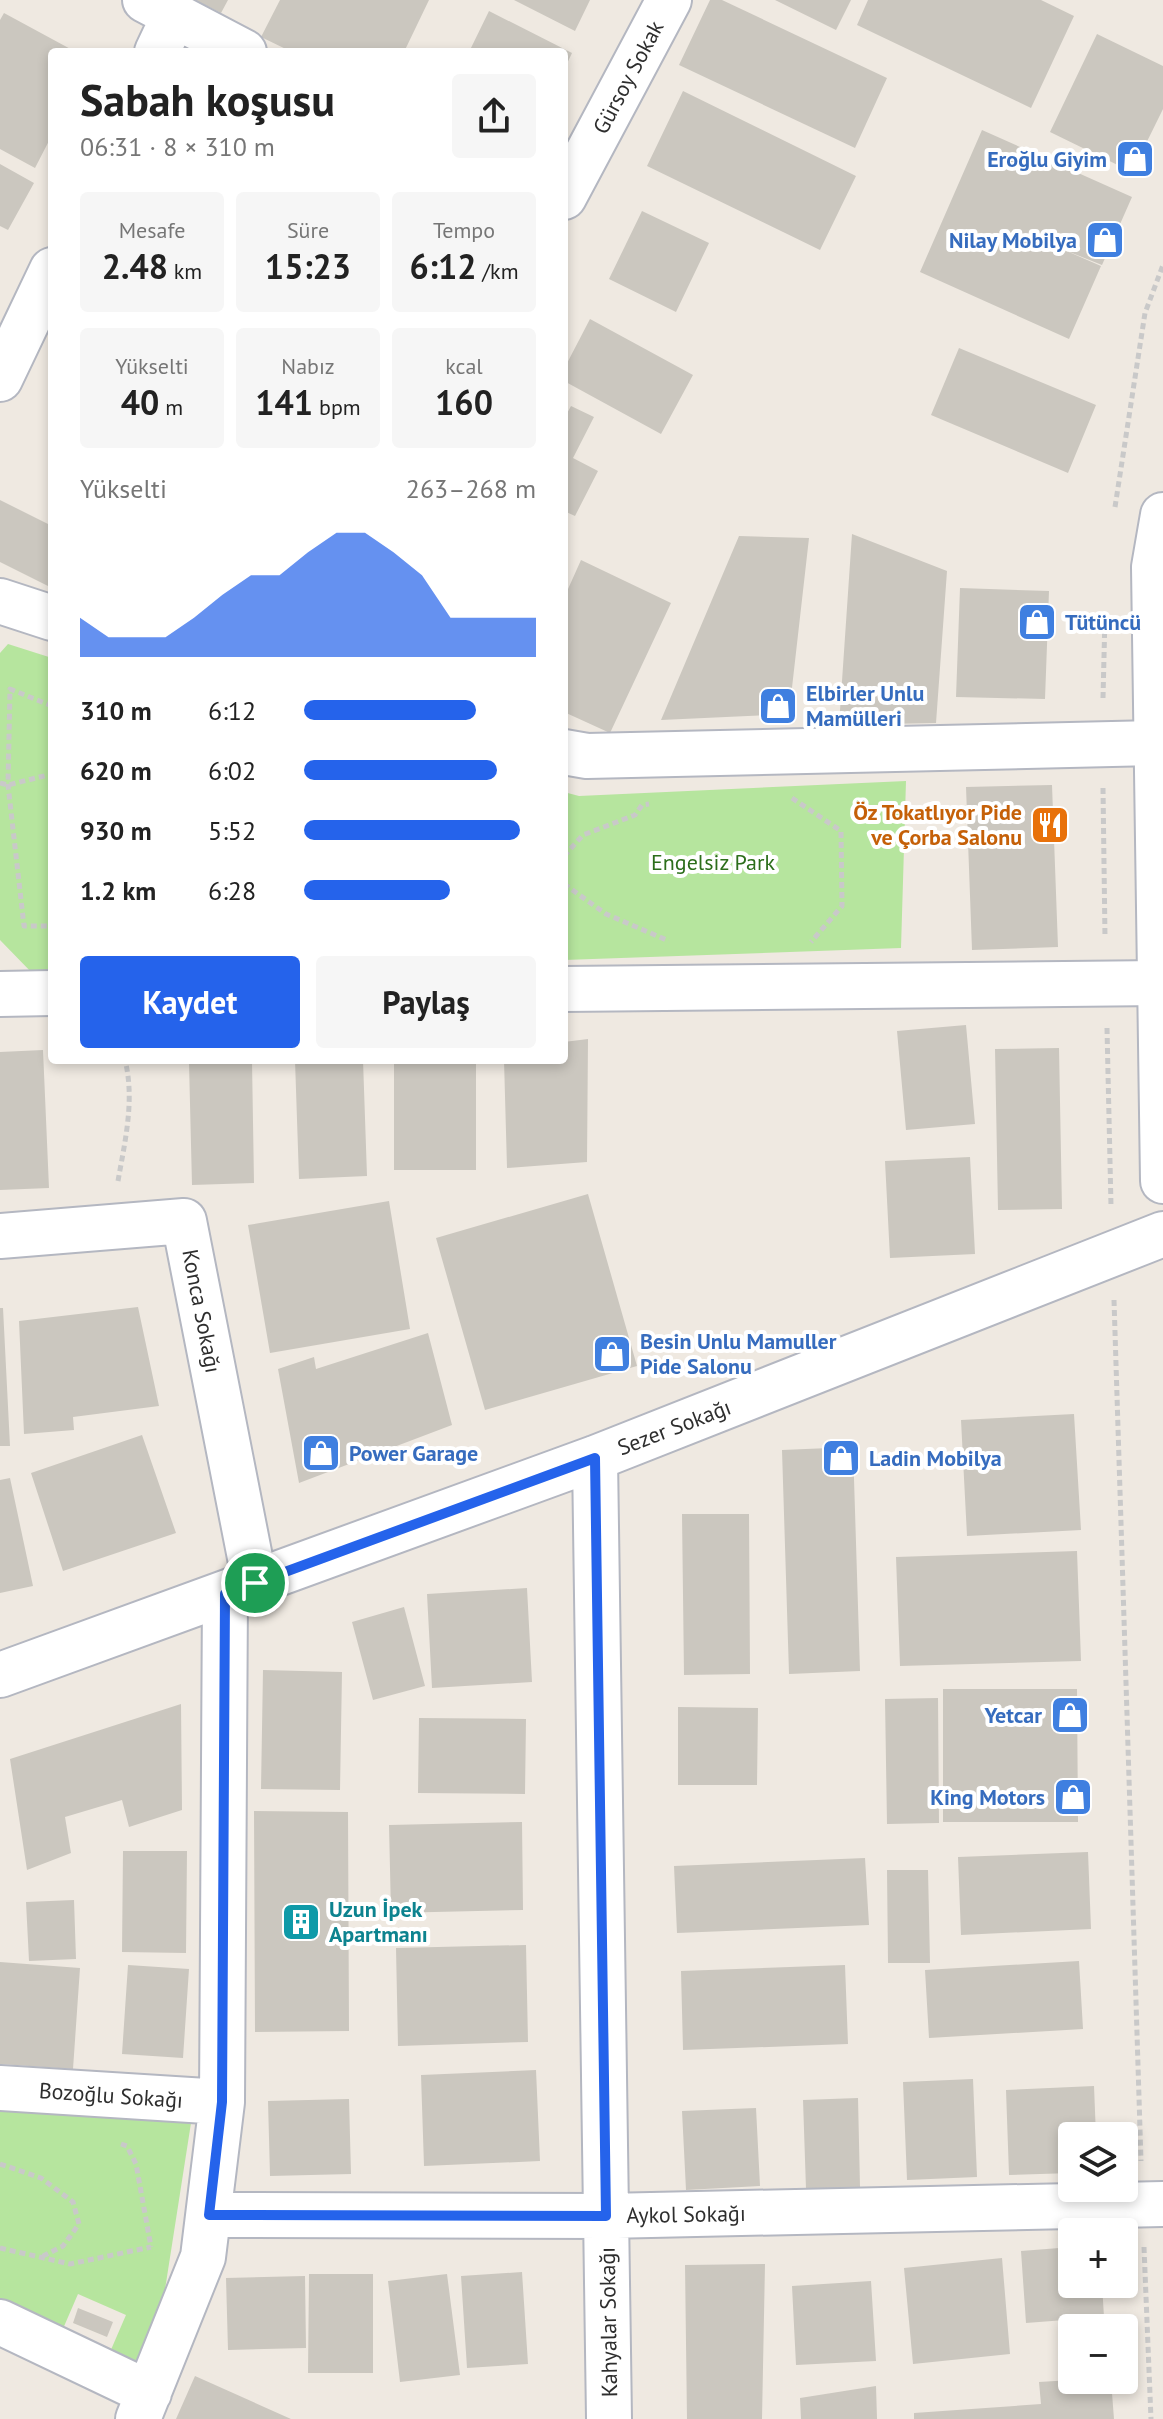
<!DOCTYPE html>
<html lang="tr">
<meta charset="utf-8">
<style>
:root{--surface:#fff;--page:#f6f6f6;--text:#222;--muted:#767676;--accent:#2563eb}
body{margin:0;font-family:"PT Sans",sans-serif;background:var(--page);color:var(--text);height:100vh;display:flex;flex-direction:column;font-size:30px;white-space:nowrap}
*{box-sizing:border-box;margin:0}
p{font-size:26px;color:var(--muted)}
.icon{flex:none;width:44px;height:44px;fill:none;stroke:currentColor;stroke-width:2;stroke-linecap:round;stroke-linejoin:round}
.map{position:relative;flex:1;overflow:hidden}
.drawer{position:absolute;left:48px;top:48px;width:520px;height:1016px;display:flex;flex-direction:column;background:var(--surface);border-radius:8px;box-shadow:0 4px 12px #0003}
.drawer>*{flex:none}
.fabs{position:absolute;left:1058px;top:2122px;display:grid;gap:16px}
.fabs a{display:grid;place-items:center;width:80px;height:80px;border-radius:8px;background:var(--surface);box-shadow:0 4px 12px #0003;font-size:40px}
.pin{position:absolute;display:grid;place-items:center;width:68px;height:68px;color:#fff;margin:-34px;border:4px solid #fff;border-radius:50%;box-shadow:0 2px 8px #0007}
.round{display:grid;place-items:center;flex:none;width:84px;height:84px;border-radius:8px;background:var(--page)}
.overview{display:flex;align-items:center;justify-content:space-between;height:136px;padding:0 32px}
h1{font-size:44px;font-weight:700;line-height:60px}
.figures{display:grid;grid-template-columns:repeat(3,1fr);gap:12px;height:136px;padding:8px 32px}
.figures div{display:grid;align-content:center;border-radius:8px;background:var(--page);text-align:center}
.figures b{font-size:34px;font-weight:700}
.figures small{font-size:22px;font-weight:400}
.figures p{font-size:22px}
.chart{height:224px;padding:16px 32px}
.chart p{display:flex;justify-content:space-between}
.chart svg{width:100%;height:144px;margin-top:8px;fill:var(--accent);opacity:.7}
.cta{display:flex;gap:16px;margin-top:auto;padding:16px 32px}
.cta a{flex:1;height:92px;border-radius:8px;background:var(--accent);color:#fff;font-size:32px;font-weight:700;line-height:92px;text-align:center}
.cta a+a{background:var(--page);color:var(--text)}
ul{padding:0 32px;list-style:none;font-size:26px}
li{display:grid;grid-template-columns:128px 96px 1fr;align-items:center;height:60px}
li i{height:20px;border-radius:10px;background:var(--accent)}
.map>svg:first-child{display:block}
.green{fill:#b6e59e}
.building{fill:#cbc7bf}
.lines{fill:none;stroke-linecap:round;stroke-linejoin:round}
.street-casing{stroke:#b4b7c1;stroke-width:48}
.secondary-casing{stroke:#b4b7c1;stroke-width:48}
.path{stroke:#c9c9c9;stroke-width:5;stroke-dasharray:6 4;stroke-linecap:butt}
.street{stroke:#fff;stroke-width:44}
.secondary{stroke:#fff;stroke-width:44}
.route-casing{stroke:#fff;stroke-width:16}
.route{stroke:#2563eb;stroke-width:10}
.labels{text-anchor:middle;stroke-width:8;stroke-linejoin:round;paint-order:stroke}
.street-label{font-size:22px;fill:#2e2e2e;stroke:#fff}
.shop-label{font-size:22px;font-weight:bold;fill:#366cbe;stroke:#fff;text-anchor:start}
.food-label{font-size:22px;font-weight:bold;fill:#c56008;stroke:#fff;text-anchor:end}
.park-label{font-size:22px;fill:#2c6e1b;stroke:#fff}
.culture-label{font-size:22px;font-weight:bold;fill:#0d838f;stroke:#fff;text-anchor:start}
</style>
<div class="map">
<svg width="1163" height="2419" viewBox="0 0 1163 2419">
<rect width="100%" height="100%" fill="#efe9e1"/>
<path class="green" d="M 8,644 L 52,658 L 52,974 L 34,975 L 0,940 L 0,653 Z
M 906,781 L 901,948 L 564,960 L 564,792 L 579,796 Z
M 0,2109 L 191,2123 L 161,2315 L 142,2366 L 110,2352 L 126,2315 L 78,2294 L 62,2331 L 0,2303 Z"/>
<path class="building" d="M 195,0 L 228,0 L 221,13 Z
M 280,0 L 429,0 L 404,52 L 292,52 L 261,37 Z
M 514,0 L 590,0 L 575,31 Z
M 710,0 L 722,0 L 887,78 L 855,148 L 679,65 Z
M 775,0 L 851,0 L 836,30 Z
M 868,0 L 1041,0 L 1074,16 L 1031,108 L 857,25 Z
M 489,11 L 572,53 L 564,70 L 564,52 L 469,52 Z
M 4,13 L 76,52 L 52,52 L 52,135 L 35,168 L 0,149 L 0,20 Z
M 1097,34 L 1163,66 L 1163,109 L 1132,172 L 1050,132 Z
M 683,91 L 856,176 L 820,250 L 647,166 Z
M 982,130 L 1132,197 L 1102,265 L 1062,249 L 1101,266 L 1069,339 L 920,272 Z
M 0,164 L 34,183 L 8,230 L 0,226 Z
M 642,211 L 709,243 L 676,312 L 609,279 Z
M 590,319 L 693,375 L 661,434 L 564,381 L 564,369 Z
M 959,348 L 1096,405 L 1068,473 L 931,415 Z
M 571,406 L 594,417 L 573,458 L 598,471 L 575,516 L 564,511 L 564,419 Z
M 0,500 L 52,526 L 52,588 L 0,562 Z
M 852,534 L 947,571 L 936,723 L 839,725 Z
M 739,536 L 809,538 L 789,714 L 661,720 Z
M 581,560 L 671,603 L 610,733 L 564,712 L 564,598 Z
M 960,588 L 1049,591 L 1045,699 L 956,697 Z
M 1052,785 L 1058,947 L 972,950 L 966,787 Z
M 966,1025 L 975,1124 L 906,1130 L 897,1031 Z
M 588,1039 L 587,1162 L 507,1168 L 504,1060 L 564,1060 L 564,1042 Z
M 1059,1048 L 1062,1209 L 998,1210 L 995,1049 Z
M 43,1050 L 49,1188 L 0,1190 L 0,1052 Z
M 295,1060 L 363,1060 L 367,1176 L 299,1179 Z
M 394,1060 L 476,1060 L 476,1170 L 394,1170 Z
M 252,1061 L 254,1183 L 192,1185 L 189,1063 Z
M 970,1157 L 975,1254 L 890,1258 L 885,1161 Z
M 588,1194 L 637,1366 L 485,1410 L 436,1238 Z
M 389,1201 L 410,1329 L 270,1353 L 248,1225 Z
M 138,1307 L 159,1406 L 73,1417 L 74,1430 L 24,1434 L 19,1321 Z
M 0,1308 L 3,1308 L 10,1446 L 0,1446 Z
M 428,1333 L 452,1425 L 299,1483 L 278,1369 L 314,1357 L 316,1369 Z
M 1074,1414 L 1081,1530 L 967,1536 L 961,1420 Z
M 142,1435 L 176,1533 L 63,1571 L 31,1473 Z
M 853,1447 L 860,1671 L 789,1674 L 782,1450 Z
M 10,1478 L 33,1586 L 0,1593 L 0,1480 Z
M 682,1514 L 749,1514 L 750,1674 L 684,1675 Z
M 1077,1551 L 1081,1661 L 900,1666 L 896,1557 Z
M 527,1588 L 532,1682 L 432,1688 L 427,1594 Z
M 404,1607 L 425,1686 L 373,1700 L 352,1622 Z
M 263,1670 L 342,1672 L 340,1790 L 261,1789 Z
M 943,1689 L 1077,1689 L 1078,1822 L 943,1822 Z
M 938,1698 L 939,1823 L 887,1824 L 885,1699 Z
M 181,1704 L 182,1810 L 129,1827 L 122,1800 L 65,1817 L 71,1853 L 27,1870 L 10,1759 Z
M 678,1707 L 758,1708 L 757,1785 L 678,1785 Z
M 419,1718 L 526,1719 L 525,1794 L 418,1793 Z
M 254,1811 L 348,1812 L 349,2031 L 255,2032 Z
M 522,1822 L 523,1910 L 391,1913 L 389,1825 Z
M 123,1851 L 187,1851 L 186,1953 L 122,1952 Z
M 1088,1852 L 1091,1929 L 961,1935 L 958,1857 Z
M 865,1858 L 869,1925 L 677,1933 L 674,1866 Z
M 887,1870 L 928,1870 L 930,1963 L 888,1963 Z
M 74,1900 L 76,1959 L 29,1961 L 26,1902 Z
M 526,1945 L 528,2042 L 398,2046 L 396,1948 Z
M 1079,1961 L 1083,2029 L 929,2038 L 925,1970 Z
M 0,1962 L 80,1968 L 73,2069 L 0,2064 Z
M 128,1965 L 189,1969 L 183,2058 L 122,2054 Z
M 845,1965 L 848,2044 L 683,2050 L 681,1971 Z
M 536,2070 L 540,2161 L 424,2166 L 421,2075 Z
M 973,2079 L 977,2177 L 907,2180 L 903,2082 Z
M 1094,2086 L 1096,2136 L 1072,2136 L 1072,2173 L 1009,2175 L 1006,2090 Z
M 858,2098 L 860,2187 L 806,2189 L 803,2100 Z
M 349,2099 L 351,2174 L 270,2176 L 268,2101 Z
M 756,2108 L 760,2186 L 686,2190 L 682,2111 Z
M 1072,2247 L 1072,2284 L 1102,2284 L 1104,2317 L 1026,2323 L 1021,2251 Z
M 1002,2258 L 1010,2354 L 913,2364 L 904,2268 Z
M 765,2264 L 762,2419 L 687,2419 L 685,2265 Z
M 522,2272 L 528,2364 L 467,2368 L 461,2276 Z
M 309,2274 L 373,2274 L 373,2373 L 308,2373 Z
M 447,2274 L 460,2375 L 400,2382 L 388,2281 Z
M 305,2276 L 306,2348 L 228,2350 L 226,2278 Z
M 871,2281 L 876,2361 L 796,2365 L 792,2286 Z
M 78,2308 L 113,2322 L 107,2337 L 73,2323 Z
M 195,2376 L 291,2419 L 176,2419 Z
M 1072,2380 L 1111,2380 L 1114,2419 L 914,2419 L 914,2413 L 1041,2404 L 1039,2382 Z
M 876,2386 L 877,2419 L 801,2419 L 800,2398 Z"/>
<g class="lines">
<g class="street-casing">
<path id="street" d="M 145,0 L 244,52
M 157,52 L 174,16
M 564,197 L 669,0
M 0,379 L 52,270
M 0,601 L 52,618
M 564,752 L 587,756 L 1155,743
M 564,989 L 1161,983
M 0,994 L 52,993
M 0,1236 L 184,1221 L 255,1583
M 595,1458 L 609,2419
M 0,1675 L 595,1458 L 1163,1234
M 0,2088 L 222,2102
M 209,2215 L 606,2216 L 1163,2204
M 0,2322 L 149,2393
M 138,2419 L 203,2257 L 222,2102 L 225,1594"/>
</g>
<g class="secondary-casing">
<path id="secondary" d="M 1163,515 L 1154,567 L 1163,1181"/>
</g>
<path class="path" d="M 1115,507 L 1145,313 L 1163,265
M 1103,698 L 1105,616
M 52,706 L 10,689 L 8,785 L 24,926 L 52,926
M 0,783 L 8,785 L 52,774
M 1103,788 L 1105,938
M 792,798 L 841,831 L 842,906 L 811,942
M 564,856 L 583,835 L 635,815 L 642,805 L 649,804
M 564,884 L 606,914 L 669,941
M 1107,1028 L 1111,1206
M 118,1181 C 125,1141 135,1100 125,1060
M 1114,1300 L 1141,2161
M 121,2144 L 127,2146 L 136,2164 L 151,2247
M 0,2164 L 41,2178 L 73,2202 L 79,2224 L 63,2246 L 41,2257
M 1144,2247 L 1151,2419
M 0,2248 L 70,2264 L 151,2247"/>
<use href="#street" class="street"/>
<use href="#secondary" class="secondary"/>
</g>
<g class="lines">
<g class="route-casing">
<path id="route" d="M 595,1458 L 606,2216 L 209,2215 L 222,2102 L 225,1594 Z"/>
</g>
<use href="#route" class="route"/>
</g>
<defs>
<g id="shop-square" transform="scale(2)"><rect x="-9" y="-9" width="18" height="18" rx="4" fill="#3f7fe0" stroke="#fff"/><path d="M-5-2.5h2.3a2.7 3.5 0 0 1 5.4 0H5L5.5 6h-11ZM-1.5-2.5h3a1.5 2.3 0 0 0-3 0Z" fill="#fff"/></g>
<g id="restaurant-square" transform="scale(2)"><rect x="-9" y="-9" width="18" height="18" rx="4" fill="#e8710a" stroke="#fff"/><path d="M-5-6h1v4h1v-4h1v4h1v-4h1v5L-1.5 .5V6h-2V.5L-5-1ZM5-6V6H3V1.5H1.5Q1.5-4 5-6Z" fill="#fff"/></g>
<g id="building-square" transform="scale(2)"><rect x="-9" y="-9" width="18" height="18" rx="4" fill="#0f9aa8" stroke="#fff"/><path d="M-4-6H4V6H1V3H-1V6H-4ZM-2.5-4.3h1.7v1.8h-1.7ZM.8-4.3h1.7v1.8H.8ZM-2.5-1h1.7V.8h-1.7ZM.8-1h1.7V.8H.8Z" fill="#fff"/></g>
</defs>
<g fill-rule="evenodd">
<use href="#shop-square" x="1135" y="159"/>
<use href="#shop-square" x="1105" y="240"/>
<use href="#shop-square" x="1037" y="622"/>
<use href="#shop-square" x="778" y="706"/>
<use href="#restaurant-square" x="1050" y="825"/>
<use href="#shop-square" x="612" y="1354"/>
<use href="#shop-square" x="321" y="1453"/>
<use href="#shop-square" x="841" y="1458"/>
<use href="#shop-square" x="1070" y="1715"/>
<use href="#shop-square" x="1073" y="1797"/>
<use href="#building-square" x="301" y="1922"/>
</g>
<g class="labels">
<g class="street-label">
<text transform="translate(628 77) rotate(-62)" y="8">Gürsoy Sokak</text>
<text transform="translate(202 1311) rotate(79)" y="8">Konca Sokağı</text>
<text transform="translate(674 1427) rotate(-21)" y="8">Sezer Sokağı</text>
<text transform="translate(111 2095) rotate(4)" y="8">Bozoğlu Sokağı</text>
<text transform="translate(686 2214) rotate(-1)" y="8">Aykol Sokağı</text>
<text transform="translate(608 2322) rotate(-91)" y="8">Kahyalar Sokağı</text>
</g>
<g class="shop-label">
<text x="1107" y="167" text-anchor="end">Eroğlu Giyim</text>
<text x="1077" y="248" text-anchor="end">Nilay Mobilya</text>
<text x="1065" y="630">Tütüncü</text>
<text x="806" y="701">Elbirler Unlu<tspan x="806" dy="25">Mamülleri</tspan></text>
<text x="640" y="1349">Besin Unlu Mamuller<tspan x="640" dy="25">Pide Salonu</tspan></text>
<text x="349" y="1461">Power Garage</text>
<text x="869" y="1466">Ladin Mobilya</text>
<text x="1042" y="1723" text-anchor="end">Yetcar</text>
<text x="1045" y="1805" text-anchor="end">King Motors</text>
</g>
<g class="food-label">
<text x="1022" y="820">Öz Tokatlıyor Pide<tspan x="1022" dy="25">ve Çorba Salonu</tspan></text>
</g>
<g class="park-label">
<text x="713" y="870">Engelsiz Park</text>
</g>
<g class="culture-label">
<text x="329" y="1917">Uzun İpek<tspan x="329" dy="25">Apartmanı</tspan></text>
</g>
</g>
</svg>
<div class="fabs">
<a><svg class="icon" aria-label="layers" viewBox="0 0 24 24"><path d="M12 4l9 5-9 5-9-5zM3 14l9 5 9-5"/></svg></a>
<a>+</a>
<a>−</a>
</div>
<div class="pin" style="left:255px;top:1583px;background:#1e9e55"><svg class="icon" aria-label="arrive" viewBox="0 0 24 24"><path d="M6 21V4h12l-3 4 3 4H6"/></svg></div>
<section class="drawer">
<div class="overview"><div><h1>Sabah koşusu</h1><p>06:31 · 8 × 310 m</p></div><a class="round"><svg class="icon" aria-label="share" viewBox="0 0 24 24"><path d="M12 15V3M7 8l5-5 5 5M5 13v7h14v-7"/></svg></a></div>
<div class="figures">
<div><p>Mesafe</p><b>2.48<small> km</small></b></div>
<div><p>Süre</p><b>15:23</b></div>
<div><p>Tempo</p><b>6:12<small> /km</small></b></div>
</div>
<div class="figures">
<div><p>Yükselti</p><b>40<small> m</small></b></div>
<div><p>Nabız</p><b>141<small> bpm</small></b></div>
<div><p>kcal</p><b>160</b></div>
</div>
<div class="chart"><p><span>Yükselti</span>263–268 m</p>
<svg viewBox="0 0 160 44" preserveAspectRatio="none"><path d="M0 44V32L10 38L20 38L30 38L40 32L50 25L60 19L70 19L80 12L90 6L100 6L110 12L120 19L130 32L140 32L150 32L160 32V44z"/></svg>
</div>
<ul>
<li><b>310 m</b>6:12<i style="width:74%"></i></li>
<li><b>620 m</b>6:02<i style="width:83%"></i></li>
<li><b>930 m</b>5:52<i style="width:93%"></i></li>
<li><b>1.2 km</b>6:28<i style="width:63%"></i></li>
</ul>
<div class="cta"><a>Kaydet</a><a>Paylaş</a></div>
</section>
</div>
